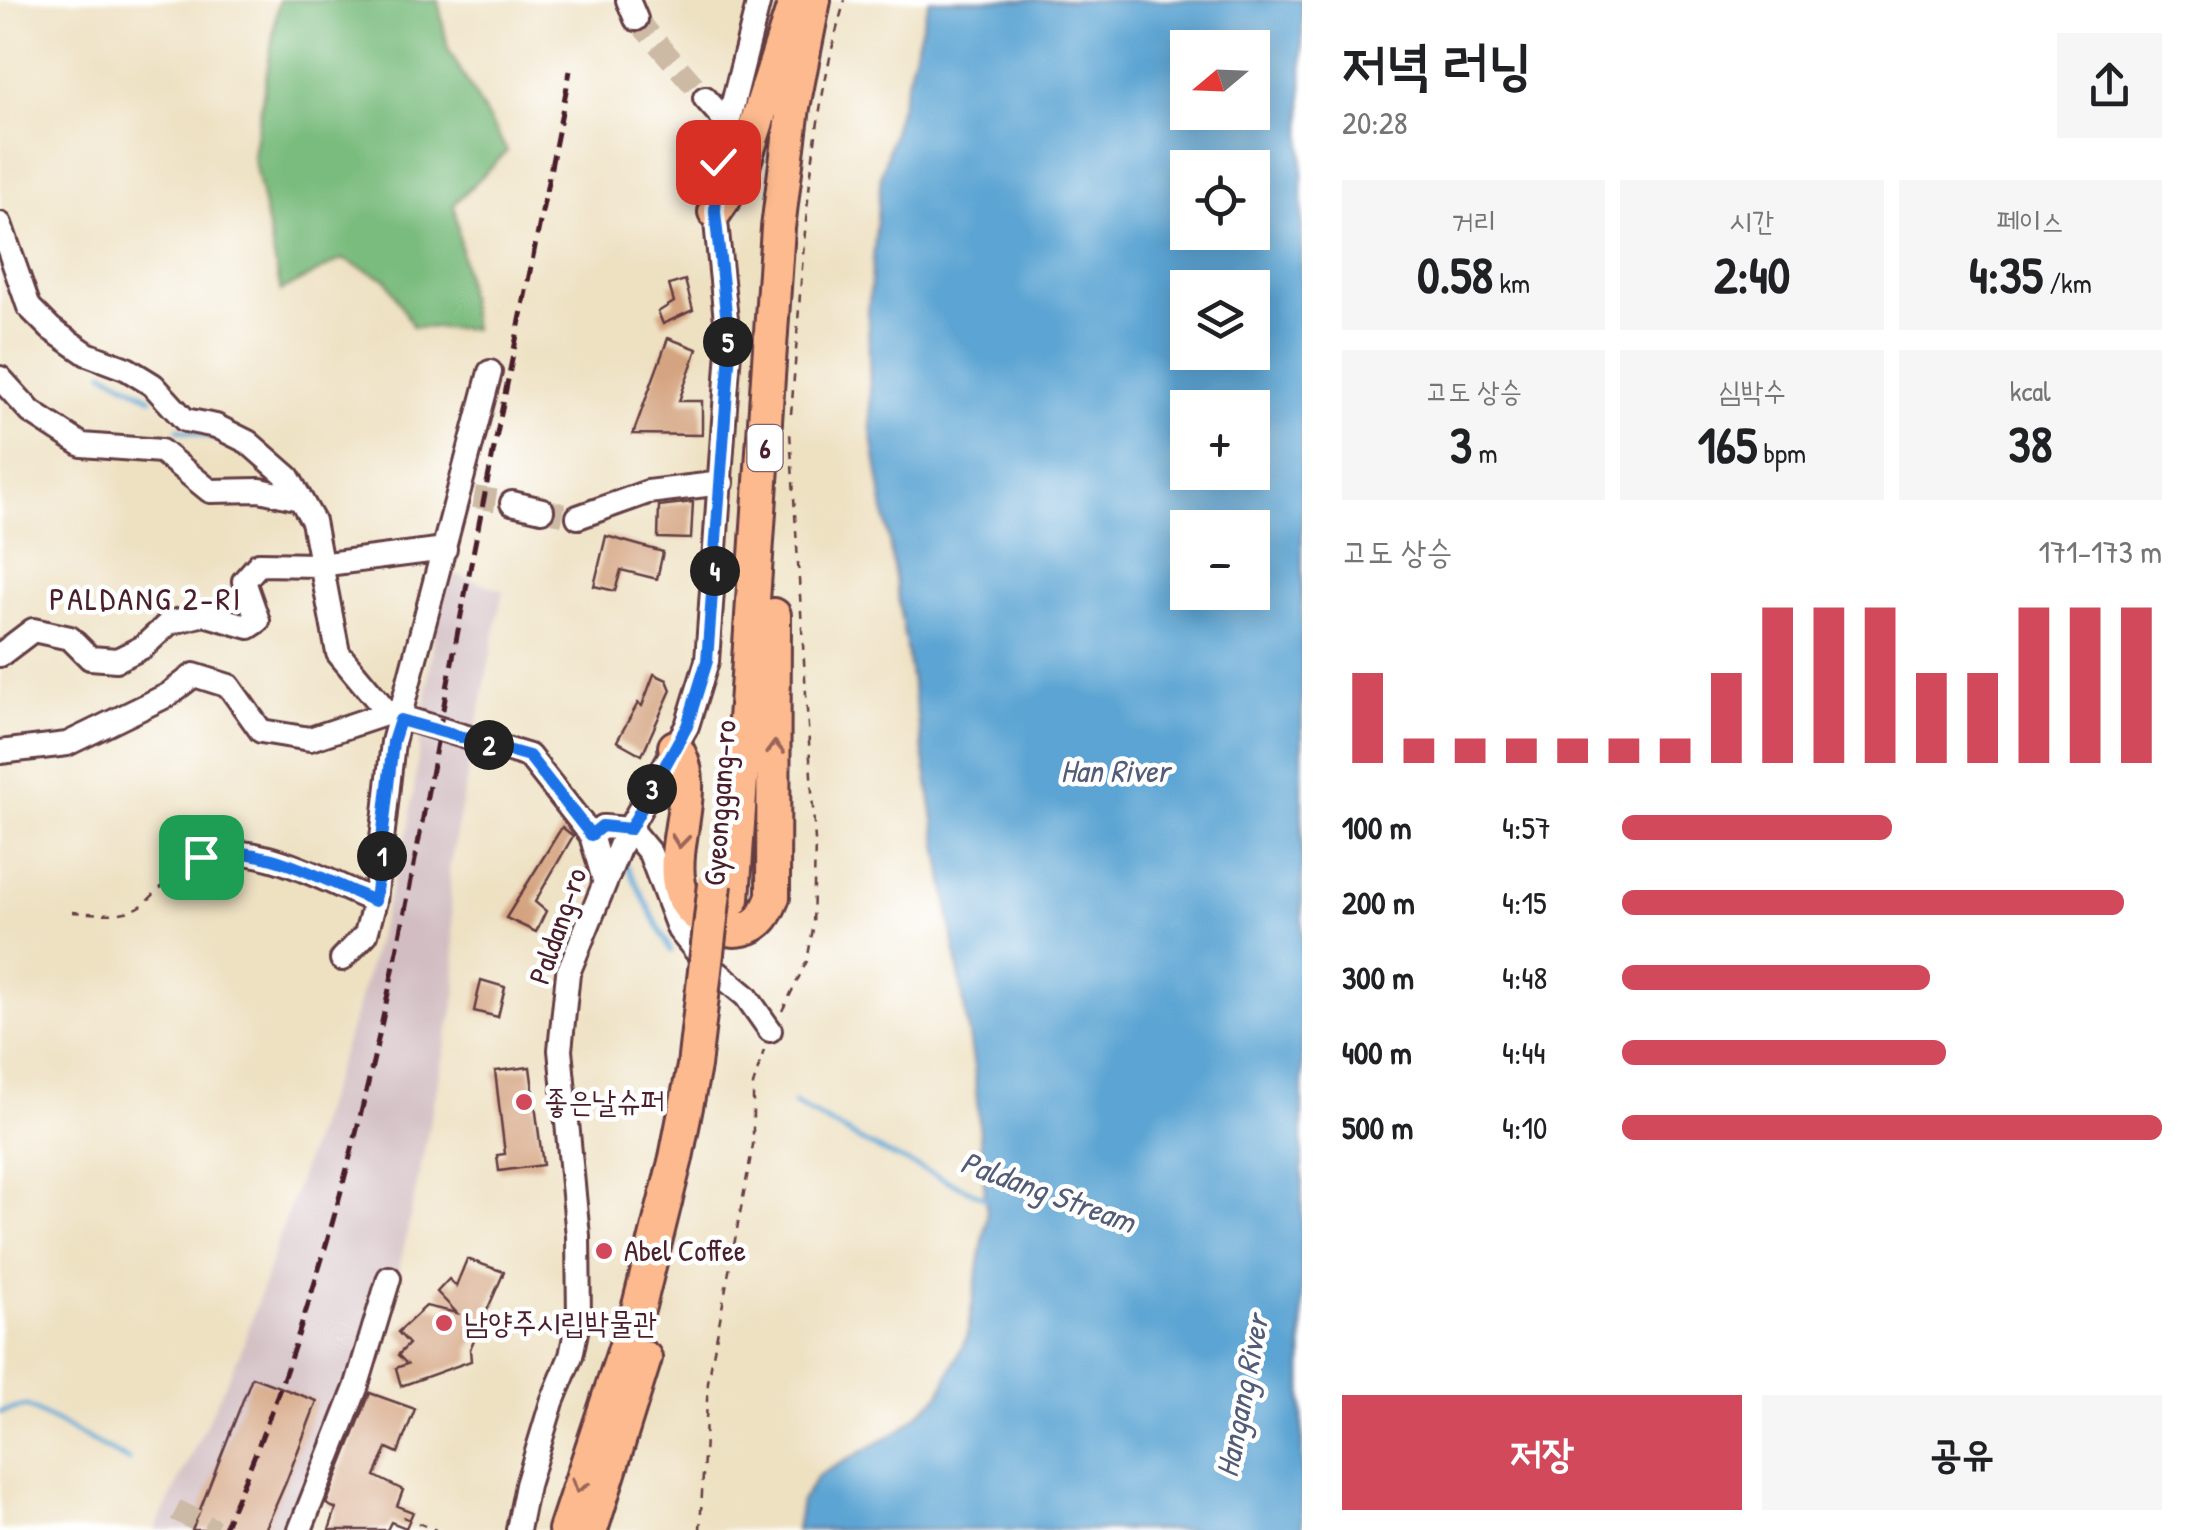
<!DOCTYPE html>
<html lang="ko">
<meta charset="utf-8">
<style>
:root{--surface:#fff;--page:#f6f6f6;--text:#202124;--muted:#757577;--accent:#d1495b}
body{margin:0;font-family:"Patrick Hand","Poor Story",sans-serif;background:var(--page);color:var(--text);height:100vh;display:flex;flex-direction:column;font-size:38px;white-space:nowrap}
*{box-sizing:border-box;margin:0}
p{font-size:32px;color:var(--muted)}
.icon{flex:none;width:55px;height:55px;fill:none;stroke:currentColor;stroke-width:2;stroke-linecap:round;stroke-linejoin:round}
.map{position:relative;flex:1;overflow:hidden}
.side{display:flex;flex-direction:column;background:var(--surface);width:900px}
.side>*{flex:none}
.needle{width:65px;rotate:251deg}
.buttons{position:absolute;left:1170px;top:30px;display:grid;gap:20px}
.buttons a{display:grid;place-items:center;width:100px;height:100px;border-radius:0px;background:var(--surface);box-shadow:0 5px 25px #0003;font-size:50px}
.pin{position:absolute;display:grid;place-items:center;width:85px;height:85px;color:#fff;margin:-42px;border-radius:20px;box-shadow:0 5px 15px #0006}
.km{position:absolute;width:50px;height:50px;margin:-25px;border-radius:50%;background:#222;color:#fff;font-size:28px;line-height:50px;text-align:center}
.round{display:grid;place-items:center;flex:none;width:105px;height:105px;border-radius:0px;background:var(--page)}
.headline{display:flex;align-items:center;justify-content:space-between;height:170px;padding:0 40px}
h1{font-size:55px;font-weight:800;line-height:75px}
.stats{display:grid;grid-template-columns:repeat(3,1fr);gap:15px;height:170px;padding:10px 40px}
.stats div{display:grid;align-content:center;border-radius:0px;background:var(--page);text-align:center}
.stats b{font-size:50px;font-weight:800}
.stats small{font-size:28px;font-weight:400}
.stats p{font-size:28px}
.chart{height:280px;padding:20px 40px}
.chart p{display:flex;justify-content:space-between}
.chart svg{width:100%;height:180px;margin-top:10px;stroke:var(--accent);stroke-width:6}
.button{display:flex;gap:20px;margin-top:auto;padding:20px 40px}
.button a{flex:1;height:115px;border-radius:0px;background:var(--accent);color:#fff;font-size:40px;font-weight:800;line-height:115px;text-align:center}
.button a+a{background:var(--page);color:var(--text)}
ul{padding:0 40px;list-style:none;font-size:32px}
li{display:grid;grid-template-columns:160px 120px 1fr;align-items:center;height:75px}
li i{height:25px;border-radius:12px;background:var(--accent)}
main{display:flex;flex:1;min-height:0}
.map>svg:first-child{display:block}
.industrial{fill:#d2bec2}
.forest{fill:#7abc7e;stroke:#626e54;stroke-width:2.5}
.water{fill:#5ca4d3;stroke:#53627f;stroke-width:2.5;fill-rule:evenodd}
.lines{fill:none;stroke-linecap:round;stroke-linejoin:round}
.stream{stroke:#5ca4d3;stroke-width:5}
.building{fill:#d4a37f}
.minor-tunnel{stroke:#cdbaa4;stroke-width:22;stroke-dasharray:22 11;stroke-linecap:butt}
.minor-casing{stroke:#633c42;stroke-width:28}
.highway-casing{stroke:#633c42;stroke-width:38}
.path{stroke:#633c42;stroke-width:2.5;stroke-dasharray:8 8;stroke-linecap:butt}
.minor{stroke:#fff;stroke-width:22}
.highway{stroke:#fcba8e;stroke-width:32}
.rail{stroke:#4a1f2b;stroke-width:5;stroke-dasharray:15 8;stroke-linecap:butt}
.highway-bridge-casing{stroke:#633c42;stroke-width:38;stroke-linecap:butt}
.highway-bridge{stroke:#fcba8e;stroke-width:32}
.oneway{stroke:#9a6558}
.route-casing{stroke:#fff;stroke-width:20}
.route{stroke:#1a73e8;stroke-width:12}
.poi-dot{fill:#d1495b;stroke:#fff;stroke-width:4}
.labels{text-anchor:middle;stroke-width:9;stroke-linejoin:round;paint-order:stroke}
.shield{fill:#fff;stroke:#80626b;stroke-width:2.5}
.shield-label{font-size:28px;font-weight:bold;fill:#4a1f2b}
.street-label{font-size:30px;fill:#4a1f2b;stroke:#fff}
.poi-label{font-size:30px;fill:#4a1f2b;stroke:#fff;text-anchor:start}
.neighbourhood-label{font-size:32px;letter-spacing:2.5px;fill:#4a1f2b;stroke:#fff}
.water-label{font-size:32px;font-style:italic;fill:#525b77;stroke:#fff}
</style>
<main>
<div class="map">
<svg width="1302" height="1530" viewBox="0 0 1302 1530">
<rect width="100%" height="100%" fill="#fff"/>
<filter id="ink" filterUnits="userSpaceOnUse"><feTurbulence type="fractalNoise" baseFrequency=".01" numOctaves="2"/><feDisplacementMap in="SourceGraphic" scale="20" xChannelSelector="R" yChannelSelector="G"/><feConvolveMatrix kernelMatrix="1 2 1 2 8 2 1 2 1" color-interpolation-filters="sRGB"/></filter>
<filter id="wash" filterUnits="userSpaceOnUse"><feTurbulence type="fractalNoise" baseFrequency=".0048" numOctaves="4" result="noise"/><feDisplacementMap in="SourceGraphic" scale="40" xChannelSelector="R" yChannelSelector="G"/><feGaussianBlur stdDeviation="2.25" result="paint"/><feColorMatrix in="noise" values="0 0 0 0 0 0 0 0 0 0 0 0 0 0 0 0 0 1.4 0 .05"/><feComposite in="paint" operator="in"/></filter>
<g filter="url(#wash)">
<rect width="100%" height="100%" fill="#eee1c2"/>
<path class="industrial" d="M 443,570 L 503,590 L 449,871 L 457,992 L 395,1290 L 301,1530 L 155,1530 L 240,1353 L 355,1015 L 409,826 Z"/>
<path class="forest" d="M 279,0 L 438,0 L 448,49 L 507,151 L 454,204 L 473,329 L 413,327 L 386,279 L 342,259 L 281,291 L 253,156 Z"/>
<path class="water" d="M 929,0 L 1302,0 L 1302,1530 L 796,1530 L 801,1501 L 818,1476 L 901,1430 L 939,1395 L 967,1336 L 987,1216 L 974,1067 L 871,430 L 868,313 L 881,176 ZM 1188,48 L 1252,48 L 1252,112 L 1188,112 ZM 1188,168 L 1252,168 L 1252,232 L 1188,232 ZM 1188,288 L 1252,288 L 1252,352 L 1188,352 ZM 1188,408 L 1252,408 L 1252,472 L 1188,472 ZM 1188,528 L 1252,528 L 1252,592 L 1188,592 Z"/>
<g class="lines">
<path class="stream" d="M 6,274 L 20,310
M 104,372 L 151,398
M 178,429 L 220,440
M 625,862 L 671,951
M 794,1103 L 869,1145 L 988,1199
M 0,1412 L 27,1406 L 128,1460"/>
</g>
<g id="blocks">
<path class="building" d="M 685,280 L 693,310 L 663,324 L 658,312 L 674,302 L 669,285 Z
M 668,338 L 697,349 L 679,401 L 702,401 L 702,435 L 633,434 Z
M 693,502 L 691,539 L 658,538 L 659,506 Z
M 606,536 L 663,552 L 657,579 L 621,570 L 615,591 L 594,586 Z
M 654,674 L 667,680 L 671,690 L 642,755 L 617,741 L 638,703 L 642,706 Z
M 562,827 L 573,836 L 535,902 L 546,911 L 536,932 L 506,918 Z
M 481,980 L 505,987 L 498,1017 L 474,1011 Z
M 530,1067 L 543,1165 L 499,1171 L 497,1155 L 505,1154 L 495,1071 Z
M 467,1259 L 504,1272 L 470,1349 L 471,1361 L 401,1386 L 396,1368 L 407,1364 L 398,1355 L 409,1344 L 398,1332 L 426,1306 L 457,1313 L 437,1292 L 449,1279 L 456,1286 Z
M 252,1377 L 317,1401 L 286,1482 L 265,1530 L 192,1530 Z
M 370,1393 L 415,1409 L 398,1453 L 387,1448 L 375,1476 L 403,1490 L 397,1506 L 413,1512 L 406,1528 L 391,1522 L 387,1530 L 329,1530 L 336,1509 L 326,1504 Z"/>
</g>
</g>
<g filter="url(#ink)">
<use href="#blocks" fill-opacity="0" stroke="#633c42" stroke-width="2.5"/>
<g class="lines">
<path class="minor-tunnel" d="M 636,19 L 705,98
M 474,497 L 512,503
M 542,510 L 578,517
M 176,1510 L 215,1530"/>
<g class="minor-casing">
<path id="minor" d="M 628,0 L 636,19
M 705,98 L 728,124
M 0,224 L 29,307 L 51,329 L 87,354 L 127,369 L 153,385 L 185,420 L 216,426 L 248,442 L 288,477 L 313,521 L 338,653 L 388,713 L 529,756 L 591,835
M 0,378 L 31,412 L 82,445 L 161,451 L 210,491 L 260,490 L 300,499
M 512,503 L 542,510
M 578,517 L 648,492 L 722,483
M 0,655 L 33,630 L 70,638 L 90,658 L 117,660 L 143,647 L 169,623 L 204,614 L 249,627 L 258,621 L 244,581 L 259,564 L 319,565 L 445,549
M 0,752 L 67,744 L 168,695 L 194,675 L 229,686 L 261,731 L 310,739 L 388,713
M 191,846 L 201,857 C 257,839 322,880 375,901
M 604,880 L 591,835 L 603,827 L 630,829 L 650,853 L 679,930 L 705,962 L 746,996 L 770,1030
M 342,959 L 366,934 L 375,901 L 393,742 L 490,372
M 300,1530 L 356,1388 L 389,1278
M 518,1530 L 527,1485 L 552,1402 L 571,1356 L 579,1317 L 578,1236 L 560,1050 L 568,973 L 622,841 L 687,726 L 707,661 L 729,350 L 715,212 L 718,163 L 759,0"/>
</g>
<g class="highway-casing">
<path id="highway" d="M 715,212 L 740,175 L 793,8
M 675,747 C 711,796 642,884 706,921 C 718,928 730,932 743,929 C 761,925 767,912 773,897 L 774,615
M 733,899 L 778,228 L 793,107 L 814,0
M 565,1530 L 639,1306 L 676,1158
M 591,1530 L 645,1358"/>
</g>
<path class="path" d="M 791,414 C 803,276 805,133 845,0
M 72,912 C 95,913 128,919 146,902 C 159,890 168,879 183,869
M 782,1011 L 807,961 L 813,929 L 815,841 L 790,432
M 403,1517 L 436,1530
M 700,1530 L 708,1382 L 753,1145 L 753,1085 L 764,1050"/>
<use href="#minor" class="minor"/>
<use href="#highway" class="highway"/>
<path class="rail" d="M 223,1530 C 339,1271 391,993 442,715 C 482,500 528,286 570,71"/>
<g class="highway-bridge-casing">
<path id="highway-bridge" d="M 676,1158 L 694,1066 L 715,884"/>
</g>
<use href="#highway-bridge" class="highway-bridge"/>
</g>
<defs><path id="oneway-chevron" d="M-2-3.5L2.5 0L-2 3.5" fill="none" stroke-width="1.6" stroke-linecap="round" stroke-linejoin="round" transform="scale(2.5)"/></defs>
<g class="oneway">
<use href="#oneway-chevron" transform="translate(775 748) rotate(-91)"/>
<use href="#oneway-chevron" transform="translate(680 841) rotate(96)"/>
<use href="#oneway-chevron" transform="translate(579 1486) rotate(108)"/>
</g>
</g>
<g class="lines" filter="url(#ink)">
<g class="route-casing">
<path id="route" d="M 201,857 C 257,839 322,880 375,901 L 393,742 L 400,720 L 529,756 L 591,835 L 602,826 L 630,829 L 687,726 L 707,661 L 730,350 L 715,212 L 718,162"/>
</g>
<use href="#route" class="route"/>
</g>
<g class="poi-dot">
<circle cx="524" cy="1102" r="10"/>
<circle cx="604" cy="1251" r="10"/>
<circle cx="444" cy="1323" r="10"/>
</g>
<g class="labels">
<rect class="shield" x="747.5" y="425" width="35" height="46" rx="8"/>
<g class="shield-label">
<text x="765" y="458">6</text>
</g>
<g class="street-label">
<text transform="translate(720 803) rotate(-86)" y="10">Gyeonggang-ro</text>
<text transform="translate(558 926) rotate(-71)" y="10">Paldang-ro</text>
</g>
<g class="poi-label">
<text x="544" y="1112">좋은날슈퍼</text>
<text x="624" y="1261">Abel Coffee</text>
<text x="464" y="1333">남양주시립박물관</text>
</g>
<g class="neighbourhood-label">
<text x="146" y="610">PALDANG 2-RI</text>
</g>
<g class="water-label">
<text x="1115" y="782">Han River</text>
<text transform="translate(1048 1192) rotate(20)" y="11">Paldang Stream</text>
<text transform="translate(1242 1396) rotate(-79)" y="11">Hangang River</text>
</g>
</g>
</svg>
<div class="buttons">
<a><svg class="needle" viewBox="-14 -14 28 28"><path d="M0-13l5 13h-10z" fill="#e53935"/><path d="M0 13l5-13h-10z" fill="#757577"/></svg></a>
<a><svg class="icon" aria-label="locate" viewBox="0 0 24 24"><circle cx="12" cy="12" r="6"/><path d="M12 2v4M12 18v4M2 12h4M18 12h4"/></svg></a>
<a><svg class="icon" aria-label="layers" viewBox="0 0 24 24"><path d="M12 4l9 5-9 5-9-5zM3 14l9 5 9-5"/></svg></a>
<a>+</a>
<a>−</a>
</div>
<div class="pin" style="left:201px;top:857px;background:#1e9e55"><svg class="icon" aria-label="arrive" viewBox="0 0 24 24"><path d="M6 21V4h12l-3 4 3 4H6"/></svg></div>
<div class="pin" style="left:718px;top:162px;background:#d93025"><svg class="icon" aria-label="check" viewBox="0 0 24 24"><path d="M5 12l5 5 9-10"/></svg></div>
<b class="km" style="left:382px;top:856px">1</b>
<b class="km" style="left:489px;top:745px">2</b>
<b class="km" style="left:652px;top:789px">3</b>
<b class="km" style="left:715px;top:571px">4</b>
<b class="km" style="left:728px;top:342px">5</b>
</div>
<section class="side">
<div class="headline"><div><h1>저녁 러닝</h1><p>20:28</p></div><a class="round"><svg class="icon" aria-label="share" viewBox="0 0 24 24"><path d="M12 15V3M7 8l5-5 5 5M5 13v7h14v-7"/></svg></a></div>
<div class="stats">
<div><p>거리</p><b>0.58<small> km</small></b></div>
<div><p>시간</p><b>2:40</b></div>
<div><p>페이스</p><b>4:35<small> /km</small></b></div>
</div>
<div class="stats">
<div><p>고도 상승</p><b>3<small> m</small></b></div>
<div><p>심박수</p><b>165<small> bpm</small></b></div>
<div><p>kcal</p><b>38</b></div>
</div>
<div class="chart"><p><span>고도 상승</span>171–173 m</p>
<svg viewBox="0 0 160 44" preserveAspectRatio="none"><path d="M5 44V22M15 44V38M25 44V38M35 44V38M45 44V38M55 44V38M65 44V38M75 44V22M85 44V6M95 44V6M105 44V6M115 44V22M125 44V22M135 44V6M145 44V6M155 44V6"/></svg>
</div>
<ul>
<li><b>100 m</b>4:57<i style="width:50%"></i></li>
<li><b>200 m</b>4:15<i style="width:93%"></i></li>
<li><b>300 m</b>4:48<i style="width:57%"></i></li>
<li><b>400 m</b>4:44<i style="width:60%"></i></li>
<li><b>500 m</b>4:10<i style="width:100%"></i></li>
</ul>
<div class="button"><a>저장</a><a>공유</a></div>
</section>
</main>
